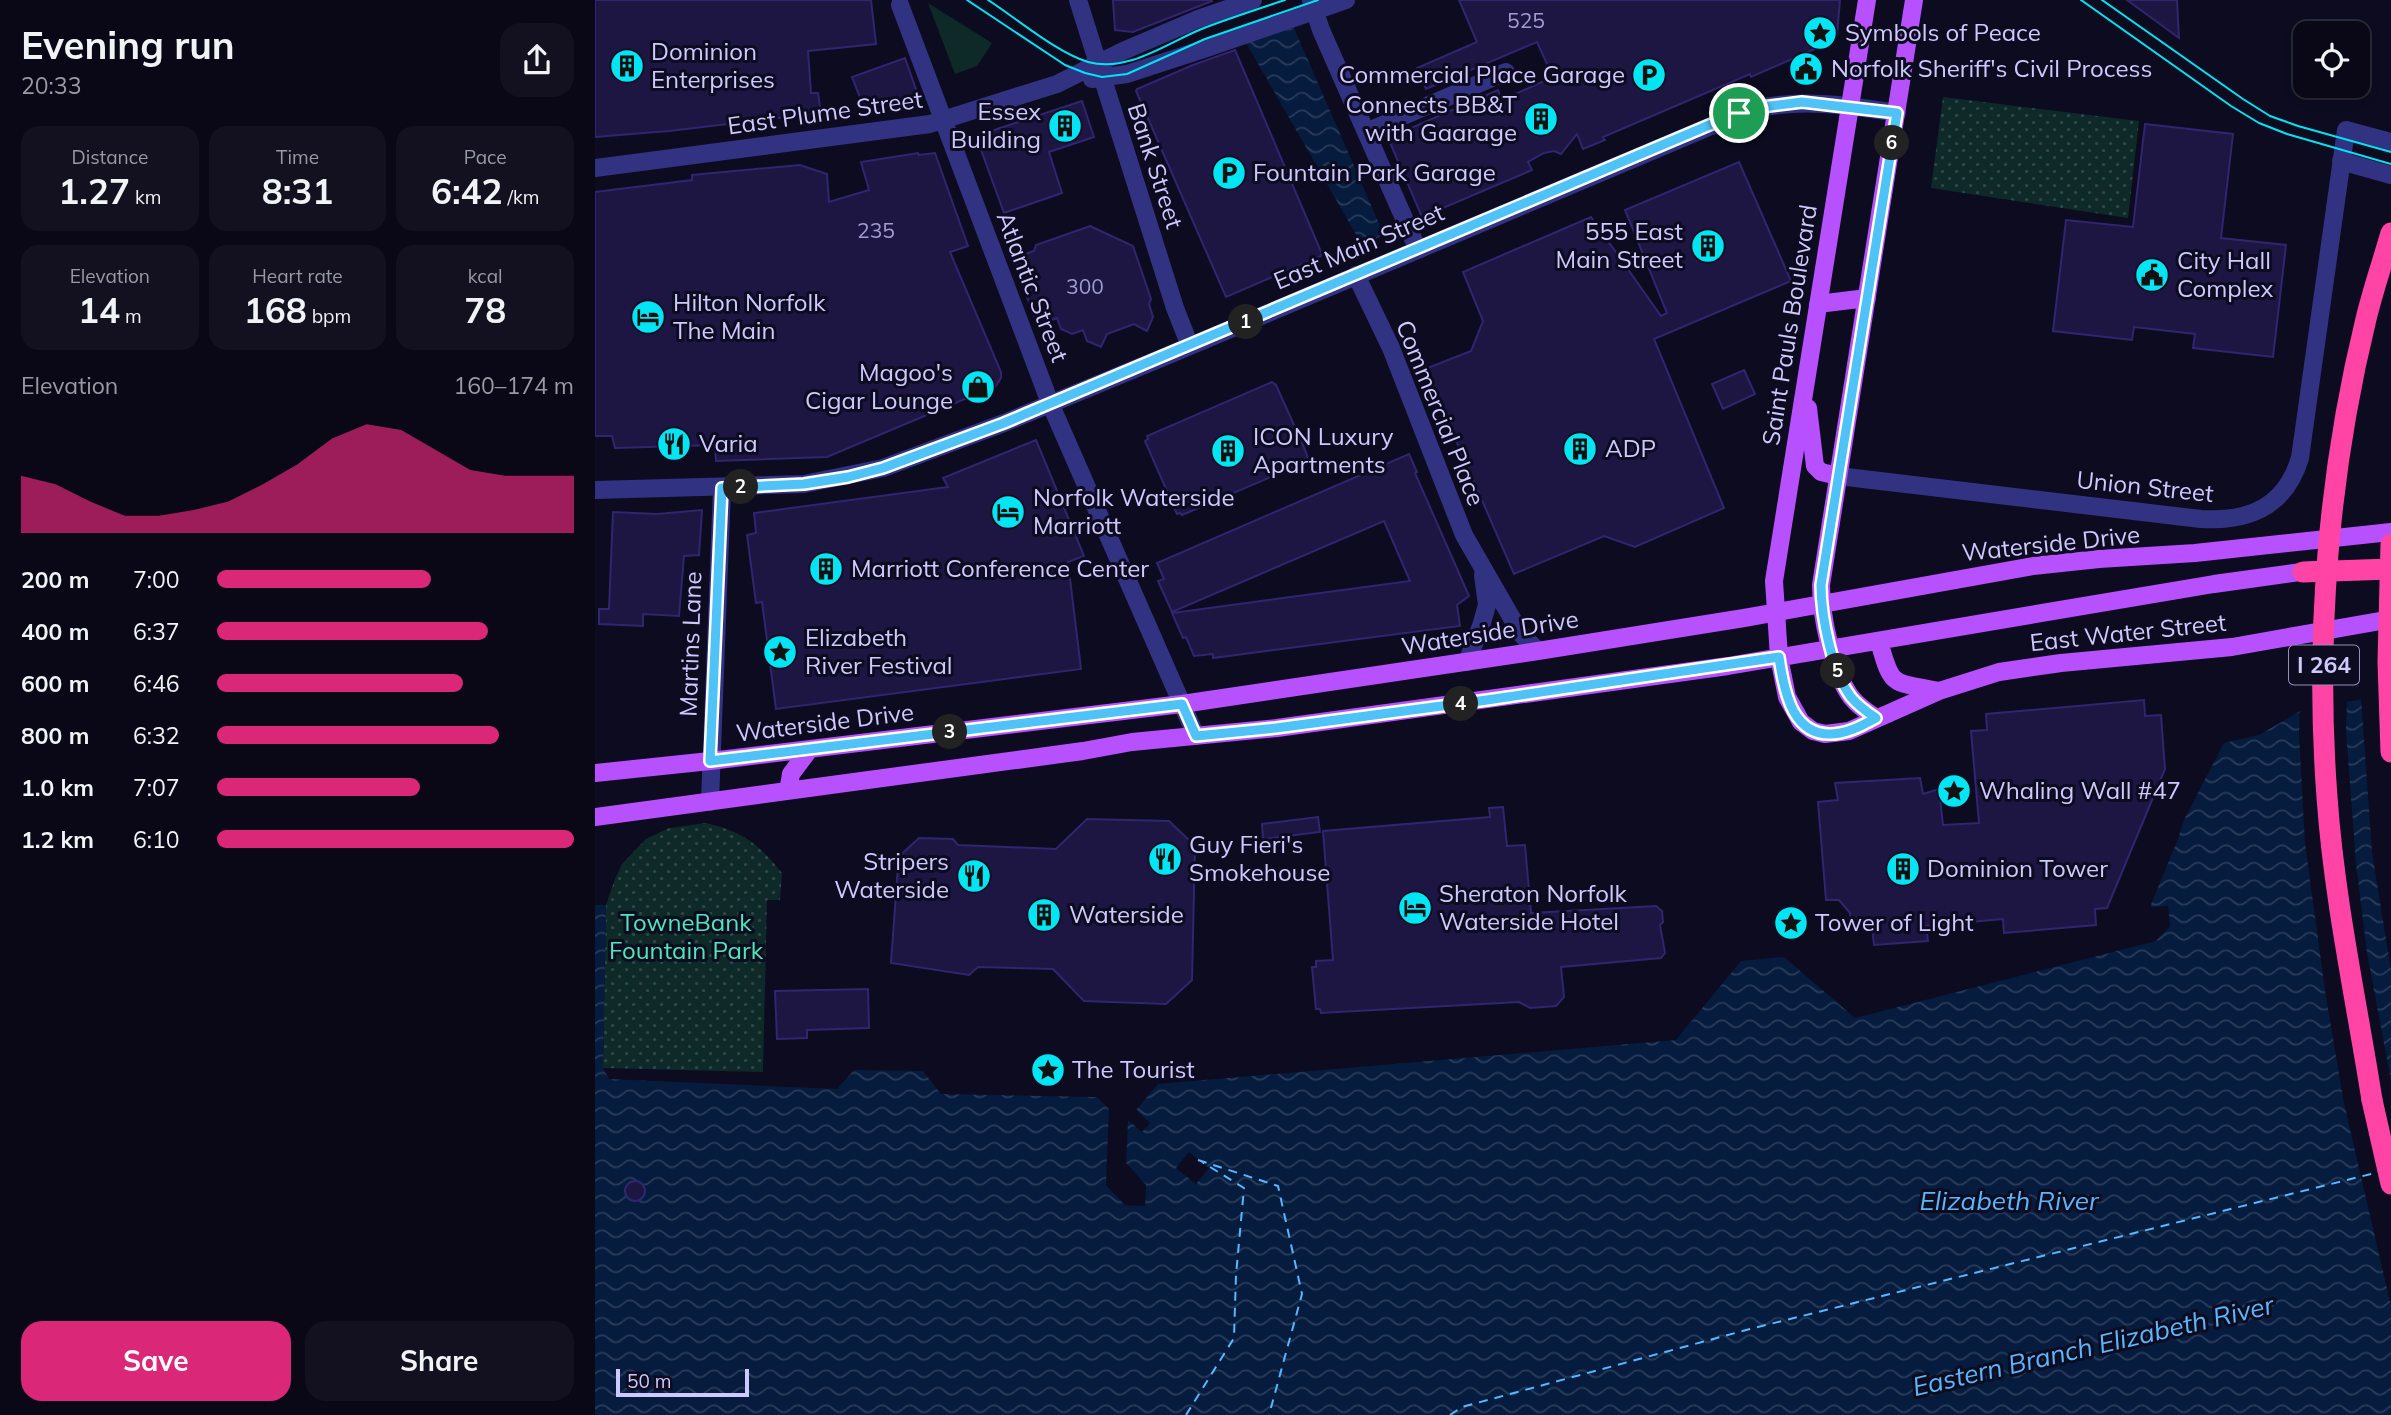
<!DOCTYPE html>
<meta charset="utf-8">
<style>
:root{--surface:#0a0817;--page:#131120;--text:#f1f3f6;--muted:#999aa1;--line:#2a2936;--accent:#db2777}
body{margin:0;font-family:Mulish,sans-serif;background:var(--page);color:var(--text);height:100vh;display:flex;flex-direction:column;font-size:26px;white-space:nowrap}
*{box-sizing:border-box;margin:0}
p{font-size:23px;color:var(--muted)}
.icon{flex:none;width:38px;height:38px;fill:none;stroke:currentColor;stroke-width:2;stroke-linecap:round;stroke-linejoin:round}
.map{position:relative;flex:1;overflow:hidden}
.side{display:flex;flex-direction:column;background:var(--surface);width:595px}
.side>*{flex:none}
.tools{position:absolute;left:1698px;top:21px;display:grid;gap:14px}
.tools a{display:grid;place-items:center;width:77px;height:77px;border-radius:14px;background:var(--surface);box-shadow:0 4px 10px #0003,0 0 0 2px var(--line);font-size:35px}
.scale{position:absolute;left:21px;bottom:18px;width:133px;box-sizing:border-box;padding-left:7px;border:4px solid #cdc9ff;border-top:0;font-size:19px;line-height:24px;white-space:nowrap;color:#cdc9ff;-webkit-text-stroke:5px #0d0b1f;paint-order:stroke}
.pin{position:absolute;display:grid;place-items:center;width:60px;height:60px;color:#fff;margin:-30px;border:4px solid #fff;border-radius:50%;box-shadow:0 2px 7px #0007}
.km{position:absolute;width:35px;height:35px;margin:-18px;border-radius:50%;background:#222;color:#fff;font-size:19px;line-height:35px;text-align:center}
.round{display:grid;place-items:center;flex:none;width:74px;height:74px;border-radius:21px;background:var(--page)}
.summary{display:flex;align-items:center;justify-content:space-between;height:119px;padding:0 21px}
h1{font-size:38px;font-weight:700;line-height:52px}
.metrics{display:grid;grid-template-columns:repeat(3,1fr);gap:10px;height:119px;padding:7px 21px}
.metrics div{display:grid;align-content:center;border-radius:18px;background:var(--page);text-align:center}
.metrics b{font-size:35px;font-weight:700}
.metrics small{font-size:19px;font-weight:400}
.metrics p{font-size:19px}
.chart{height:196px;padding:14px 21px}
.chart p{display:flex;justify-content:space-between}
.chart svg{width:100%;height:126px;margin-top:7px;fill:var(--accent);opacity:.7}
.primary-button{display:flex;gap:14px;margin-top:auto;padding:14px 21px}
.primary-button a{flex:1;height:80px;border-radius:21px;background:var(--accent);color:#fff;font-size:28px;font-weight:700;line-height:80px;text-align:center}
.primary-button a+a{background:var(--page);color:var(--text)}
ul{padding:0 21px;list-style:none;font-size:23px}
li{display:grid;grid-template-columns:112px 84px 1fr;align-items:center;height:52px}
li i{height:18px;border-radius:9px;background:var(--accent)}
main{display:flex;flex:1;min-height:0}
.map>svg:first-child{display:block}
.grass{fill:#0d2a28}
.park{fill:url(#park-dots)}
.water{fill:url(#water-waves)}
.pier{fill:#0d0b1f}
.lines{fill:none;stroke-linecap:round;stroke-linejoin:round}
.ferry{stroke:#57b7ff;stroke-width:2;stroke-dasharray:9 7;stroke-linecap:butt}
.building{fill:#1d1542;stroke:#312570;stroke-width:2}
.minor{stroke:#323283;stroke-width:18}
.major{stroke:#b750ff;stroke-width:18}
.highway{stroke:#ff44a5;stroke-width:21}
.tram{stroke:#00e5f4;stroke-width:2}
.highway-bridge{stroke:#ff44a5;stroke-width:21}
.route-casing{stroke:#fff;stroke-width:14}
.route{stroke:#4fc3f7;stroke-width:9}
.labels{text-anchor:middle;stroke-width:6;stroke-linejoin:round;paint-order:stroke}
.number-label{font-size:21px;fill:#a19cd0}
.shield{fill:#0d0b1f;stroke:#9390bc;stroke-width:2}
.shield-label{font-size:23px;font-weight:bold;fill:#cdc9ff}
.poi-label{font-size:24px;fill:#cdc9ff;stroke:#0d0b1f;text-anchor:start}
.street-label{font-size:24px;fill:#cdc9ff;stroke:#0d0b1f}
.park-label{font-size:24px;fill:#4ce8bb;stroke:#0d0b1f}
.water-label{font-size:26px;font-style:italic;fill:#57b7ff;stroke:#0d0b1f}
</style>
<main>
<section class="side">
<div class="summary"><div><h1>Evening run</h1><p>20:33</p></div><a class="round"><svg class="icon" aria-label="share" viewBox="0 0 24 24"><path d="M12 15V3M7 8l5-5 5 5M5 13v7h14v-7"/></svg></a></div>
<div class="metrics">
<div><p>Distance</p><b>1.27<small> km</small></b></div>
<div><p>Time</p><b>8:31</b></div>
<div><p>Pace</p><b>6:42<small> /km</small></b></div>
</div>
<div class="metrics">
<div><p>Elevation</p><b>14<small> m</small></b></div>
<div><p>Heart rate</p><b>168<small> bpm</small></b></div>
<div><p>kcal</p><b>78</b></div>
</div>
<div class="chart"><p><span>Elevation</span>160–174 m</p>
<svg viewBox="0 0 160 44" preserveAspectRatio="none"><path d="M0 44V24L10 27L20 33L30 38L40 38L50 36L60 33L70 27L80 20L90 11L100 6L110 8L120 15L130 22L140 24L150 24L160 24V44z"/></svg>
</div>
<ul>
<li><b>200 m</b>7:00<i style="width:60%"></i></li>
<li><b>400 m</b>6:37<i style="width:76%"></i></li>
<li><b>600 m</b>6:46<i style="width:69%"></i></li>
<li><b>800 m</b>6:32<i style="width:79%"></i></li>
<li><b>1.0 km</b>7:07<i style="width:57%"></i></li>
<li><b>1.2 km</b>6:10<i style="width:100%"></i></li>
</ul>
<div class="primary-button"><a>Save</a><a>Share</a></div>
</section>
<div class="map">
<svg width="1796" height="1415" viewBox="0 0 1796 1415">
<defs>
<pattern id="park-dots" width="8" height="8" patternUnits="userSpaceOnUse" patternTransform="scale(1.75)"><rect width="8" height="8" fill="#0d2a28"/><path d="M2 2h.1M6 6h.1" fill="none" stroke="#2f4848" stroke-width="1.8" stroke-linecap="round"/></pattern>
<pattern id="water-waves" width="16" height="10" patternUnits="userSpaceOnUse" patternTransform="scale(1.75)"><rect width="16" height="10" fill="#051c3e"/><path d="M0 5q4-4 8 0t8 0" fill="none" stroke="#283c5b"/></pattern>
</defs>
<rect width="100%" height="100%" fill="#0d0b1f"/>
<path class="grass" d="M 333,3 L 397,43 L 382,66 L 360,74 Z"/>
<path class="park" d="M 1348,97 L 1544,121 L 1533,218 L 1336,188 Z
M 111,823 C 148,832 163,843 187,873 L 185,900 L 172,900 L 168,1072 L 8,1068 L 11,905 L 20,879 L 27,864 L 51,839 L 74,828 Z"/>
<path class="water" d="M 699,28 L 789,235 L 767,245 L 650,41 Z
M 1796,694 L 1796,1415 L 0,1415 L 0,905 L 11,905 L 8,1068 L 14,1079 L 242,1089 L 259,1070 L 328,1071 L 346,1094 L 551,1098 L 563,1084 L 1081,1040 L 1146,961 L 1189,957 L 1260,1018 L 1561,941 L 1575,926 L 1573,906 L 1555,907 L 1583,839 L 1589,820 L 1629,743 L 1664,735 L 1707,710 Z"/>
<path class="pier" d="M 1796,690 L 1796,970 L 1777,852 L 1766,696 Z
M 1752,698 L 1751,732 L 1761,864 L 1772,953 L 1796,1081 L 1796,1306 L 1749,1103 L 1731,997 L 1710,843 L 1704,734 L 1705,707 Z
M 501,1096 L 551,1098 L 541,1110 L 555,1123 L 547,1132 L 533,1120 L 531,1163 L 551,1185 L 550,1206 L 530,1205 L 511,1185 L 514,1109 Z
M 594,1152 L 614,1168 L 601,1184 L 581,1168 Z"/>
<g class="lines">
<path class="ferry" d="M 603,1160 L 683,1186 L 707,1294 L 674,1415
M 591,1415 L 639,1338 L 641,1275 L 649,1188 L 607,1162
M 855,1415 L 867,1407 L 1155,1329 L 1784,1172"/>
</g>
<path class="building" d="M 0,0 L 276,0 L 281,44 L 213,51 L 216,93 L 223,93 L 226,113 L 74,131 L 0,137 Z
M 518,0 L 617,0 L 617,1 L 538,32 L 520,30 Z
M 864,0 L 1245,0 L 1242,35 L 1238,41 L 1156,77 L 1155,74 L 1008,137 L 1010,140 L 988,149 L 982,134 L 966,154 L 959,151 L 949,153 L 933,162 L 937,170 L 827,217 L 793,138 L 903,90 L 907,100 L 958,77 L 942,42 L 831,89 L 822,68 L 882,42 Z
M 1532,0 L 1582,0 L 1584,38 Z
M 640,50 L 727,254 L 726,256 L 631,297 L 541,91 L 542,89 L 598,65 Z
M 310,58 L 324,98 L 271,105 L 269,100 L 266,100 L 257,77 Z
M 487,101 L 499,137 L 454,152 L 467,193 L 409,213 L 381,136 Z
M 1550,124 L 1638,134 L 1626,238 L 1691,245 L 1678,357 L 1598,348 L 1600,334 L 1539,327 L 1537,340 L 1458,331 L 1471,220 L 1538,227 Z
M 323,153 L 324,155 L 340,153 L 373,246 L 355,252 L 406,372 L 406,378 L 401,386 L 232,457 L 121,461 L 120,445 L 20,448 L 17,436 L 0,436 L 0,192 L 97,180 L 97,175 L 205,165 L 232,174 L 234,202 L 274,190 L 266,162 Z
M 1144,162 L 1196,281 L 1059,339 L 1129,508 L 1040,547 L 1009,536 L 919,574 L 830,369 L 876,351 L 888,321 L 868,272 L 996,217 L 1066,316 L 1072,313 L 1030,210 Z
M 495,226 L 538,246 L 556,299 L 554,304 L 558,317 L 552,331 L 539,324 L 512,334 L 506,347 L 492,341 L 488,330 L 477,334 L 466,329 L 462,318 L 452,322 L 439,316 L 421,267 L 427,255 L 439,251 L 441,245 Z
M 1149,370 L 1160,394 L 1128,409 L 1117,384 Z
M 677,382 L 681,385 L 708,445 L 713,458 L 710,459 L 711,462 L 587,515 L 585,513 L 582,514 L 550,441 L 553,439 L 552,436 Z
M 441,440 L 489,556 L 473,562 L 486,669 L 181,709 L 167,602 L 161,603 L 152,535 L 161,533 L 159,513 L 353,487 L 348,478 Z
M 814,454 L 822,472 L 820,473 L 874,596 L 862,605 L 865,626 L 618,658 L 618,654 L 599,656 L 591,637 L 588,638 L 577,613 L 815,581 L 789,521 L 577,612 L 563,581 L 569,579 L 562,563 Z
M 107,510 L 104,555 L 89,556 L 84,616 L 48,614 L 48,626 L 4,624 L 4,609 L 14,609 L 18,512 L 62,514 Z
M 1549,700 L 1550,716 L 1566,715 L 1570,769 L 1512,908 L 1500,909 L 1501,925 L 1409,933 L 1408,919 L 1331,926 L 1333,941 L 1279,945 L 1277,927 L 1256,929 L 1255,913 L 1244,900 L 1231,900 L 1223,802 L 1243,800 L 1240,783 L 1325,778 L 1328,794 L 1344,789 L 1348,825 L 1384,823 L 1376,731 L 1392,730 L 1391,714 Z
M 908,807 L 912,846 L 930,845 L 936,913 L 1061,906 L 1067,911 L 1068,922 L 1065,925 L 1070,953 L 1066,958 L 966,967 L 969,997 L 961,1006 L 935,1008 L 924,1002 L 726,1013 L 725,1009 L 721,1009 L 717,967 L 721,967 L 721,961 L 738,960 L 728,831 L 895,817 L 894,808 Z
M 723,817 L 725,832 L 668,839 L 667,824 Z
M 492,819 L 574,821 L 600,846 L 597,980 L 571,1004 L 489,1001 L 458,969 L 383,967 L 374,975 L 296,963 L 303,866 L 298,862 L 324,838 L 358,839 L 363,845 L 461,849 Z
M 273,989 L 274,1028 L 212,1030 L 212,1038 L 182,1039 L 180,991 Z
M30 1191a10 10 0 1 1 20 0a10 10 0 1 1-20 0Z"/>
<g class="lines">
<path class="minor" d="M 483,0 L 580,308 L 595,346
M 716,0 L 726,30 L 823,250
M 305,5 L 455,403 L 601,736
M 497,79 L 532,74 L 612,48 L 751,0
M 771,132 L 911,72
M 1746,161 L 1796,175
M 0,168 L 335,124 L 462,84 L 528,51 L 603,19 L 658,0
M 761,275 L 796,348 L 869,535 L 926,634 L 943,651
M 1243,476 L 1606,519 C 1654,522 1690,507 1705,458 L 1751,130 L 1796,142
M 0,490 L 209,484 L 288,468 L 409,423 L 569,357 L 1154,110 C 1204,98 1252,105 1302,113
M 872,662 L 886,626 L 892,605 L 888,575
M 115,802 L 127,488"/>
<path class="major" d="M 1272,0 L 1179,581 L 1184,657 L 1192,697 L 1206,722 L 1218,731 L 1230,734 L 1254,731 L 1344,691 L 1404,672 L 1466,663 L 1637,647 L 1796,619
M 1223,304 L 1272,298
M 1213,408 L 1220,466 L 1226,472 L 1243,476
M 1284,641 C 1297,689 1297,681 1344,691
M 1281,718 C 1272,712 1263,706 1256,697 C 1237,671 1226,616 1226,585 L 1319,0
M 0,773 L 115,761 L 587,704 L 943,651 L 1149,618 L 1438,566 L 1504,559 L 1600,553 L 1796,532
M 193,791 L 196,774 L 214,750
M 0,817 L 488,751 L 537,742 L 682,728 L 1133,666 L 1619,584 L 1720,570"/>
<path class="highway" d="M 1708,572 L 1796,569
M 1777,1100 L 1796,1184"/>
<path class="tram" d="M 372,0 L 470,65 L 490,73 L 507,77 L 532,74 L 610,39 L 723,0
M 393,0 C 421,18 462,53 493,62 C 534,73 573,42 609,28 C 635,18 663,9 690,0
M 1486,0 L 1636,106 L 1664,123 L 1692,134 L 1796,164
M 1507,0 L 1648,99 L 1675,116 L 1703,126 L 1796,152"/>
<path class="highway-bridge" d="M 1796,544 L 1793,662 L 1796,752
M 1777,1100 C 1761,999 1739,898 1732,797 C 1720,638 1733,474 1771,319 C 1778,290 1788,261 1796,233"/>
</g>
<g class="lines">
<g class="route-casing">
<path id="route" d="M 1207,102 L 1302,113 L 1226,585 C 1226,616 1237,672 1256,697 C 1263,706 1272,712 1281,718 C 1270,724 1258,731 1245,733 C 1198,742 1189,692 1184,657 L 892,700 L 681,728 L 601,736 L 587,704 L 115,761 L 127,488 L 209,484 L 253,477 L 288,468 L 409,423 L 1131,118 L 1167,107 Z"/>
</g>
<use href="#route" class="route"/>
</g>
<defs>
<g id="sight-disc" transform="scale(1.75)"><circle r="9.5" fill="#00e5f4" stroke="#0d0b1f"/><path d="M0-6L1.8-2.2L6-1.7L2.9 1.2L3.7 5.4L0 3.3L-3.7 5.4L-2.9 1.2L-6-1.7L-1.8-2.2Z" fill="#111"/></g>
<g id="building-disc" transform="scale(1.75)"><circle r="9.5" fill="#00e5f4" stroke="#0d0b1f"/><path d="M-4-6H4V6H1V3H-1V6H-4ZM-2.5-4.3h1.7v1.8h-1.7ZM.8-4.3h1.7v1.8H.8ZM-2.5-1h1.7V.8h-1.7ZM.8-1h1.7V.8H.8Z" fill="#111"/></g>
<g id="civic-disc" transform="scale(1.75)"><circle r="9.5" fill="#00e5f4" stroke="#0d0b1f"/><path d="M-.6-6.5H3V-4.5H.6V-3L4-1V1h2V6H-6V1h2V-1L-.6-3ZM-1.2 2.5V6h2.4V2.5Z" fill="#111"/></g>
<g id="parking-disc" transform="scale(1.75)"><circle r="9.5" fill="#00e5f4" stroke="#0d0b1f"/><path d="M-3.5-5.5H1a3.5 3.5 0 0 1 0 7H-1V5.5H-3.5ZM-1-3.4V-.6H.8a1.4 1.4 0 0 0 0-2.8Z" fill="#111"/></g>
<g id="hotel-disc" transform="scale(1.75)"><circle r="9.5" fill="#00e5f4" stroke="#0d0b1f"/><path d="M-6-4.5h1.5V1H6V5H4.5V3h-9V5H-6ZM-4 0a1.8 1.8 0 1 1 3.6 0ZM.5 0V-2.5h3Q6-2.5 6 0Z" fill="#111"/></g>
<g id="shop-disc" transform="scale(1.75)"><circle r="9.5" fill="#00e5f4" stroke="#0d0b1f"/><path d="M-5-2.5h2.3a2.7 3.5 0 0 1 5.4 0H5L5.5 6h-11ZM-1.5-2.5h3a1.5 2.3 0 0 0-3 0Z" fill="#111"/></g>
<g id="restaurant-disc" transform="scale(1.75)"><circle r="9.5" fill="#00e5f4" stroke="#0d0b1f"/><path d="M-5-6h1v4h1v-4h1v4h1v-4h1v5L-1.5 .5V6h-2V.5L-5-1ZM5-6V6H3V1.5H1.5Q1.5-4 5-6Z" fill="#111"/></g>
</defs>
<g fill-rule="evenodd">
<use href="#sight-disc" x="1225" y="33"/>
<use href="#building-disc" x="32" y="66"/>
<use href="#civic-disc" x="1211" y="69"/>
<use href="#parking-disc" x="1054" y="75"/>
<use href="#building-disc" x="946" y="119"/>
<use href="#building-disc" x="470" y="126"/>
<use href="#parking-disc" x="634" y="173"/>
<use href="#building-disc" x="1113" y="246"/>
<use href="#civic-disc" x="1557" y="275"/>
<use href="#hotel-disc" x="53" y="317"/>
<use href="#shop-disc" x="383" y="387"/>
<use href="#restaurant-disc" x="79" y="444"/>
<use href="#building-disc" x="985" y="449"/>
<use href="#building-disc" x="633" y="451"/>
<use href="#hotel-disc" x="413" y="512"/>
<use href="#building-disc" x="231" y="569"/>
<use href="#sight-disc" x="185" y="652"/>
<use href="#sight-disc" x="1359" y="791"/>
<use href="#restaurant-disc" x="570" y="859"/>
<use href="#building-disc" x="1308" y="869"/>
<use href="#restaurant-disc" x="379" y="876"/>
<use href="#hotel-disc" x="820" y="908"/>
<use href="#building-disc" x="449" y="915"/>
<use href="#sight-disc" x="1196" y="923"/>
<use href="#sight-disc" x="453" y="1070"/>
</g>
<g class="labels">
<g class="number-label">
<text x="931" y="28">525</text>
<text x="281" y="238">235</text>
<text x="490" y="294">300</text>
</g>
<rect class="shield" x="1694" y="645.5" width="70" height="39" rx="5"/>
<g class="shield-label">
<text x="1729" y="673">I 264</text>
</g>
<g class="poi-label">
<text x="1250" y="41">Symbols of Peace</text>
<text x="56" y="60">Dominion<tspan x="56" dy="28">Enterprises</tspan></text>
<text x="1236" y="77">Norfolk Sheriff's Civil Process</text>
<text x="1030" y="83" text-anchor="end">Commercial Place Garage</text>
<text x="922" y="113" text-anchor="end">Connects BB&amp;T<tspan x="922" dy="28">with Gaarage</tspan></text>
<text x="446" y="120" text-anchor="end">Essex<tspan x="446" dy="28">Building</tspan></text>
<text x="658" y="181">Fountain Park Garage</text>
<text x="1088" y="240" text-anchor="end">555 East<tspan x="1088" dy="28">Main Street</tspan></text>
<text x="1582" y="269">City Hall<tspan x="1582" dy="28">Complex</tspan></text>
<text x="78" y="311">Hilton Norfolk<tspan x="78" dy="28">The Main</tspan></text>
<text x="358" y="381" text-anchor="end">Magoo's<tspan x="358" dy="28">Cigar Lounge</tspan></text>
<text x="658" y="445">ICON Luxury<tspan x="658" dy="28">Apartments</tspan></text>
<text x="104" y="452">Varia</text>
<text x="1010" y="457">ADP</text>
<text x="438" y="506">Norfolk Waterside<tspan x="438" dy="28">Marriott</tspan></text>
<text x="256" y="577">Marriott Conference Center</text>
<text x="210" y="646">Elizabeth<tspan x="210" dy="28">River Festival</tspan></text>
<text x="1384" y="799">Whaling Wall #47</text>
<text x="594" y="853">Guy Fieri's<tspan x="594" dy="28">Smokehouse</tspan></text>
<text x="354" y="870" text-anchor="end">Stripers<tspan x="354" dy="28">Waterside</tspan></text>
<text x="1332" y="877">Dominion Tower</text>
<text x="844" y="902">Sheraton Norfolk<tspan x="844" dy="28">Waterside Hotel</tspan></text>
<text x="474" y="923">Waterside</text>
<text x="1220" y="931">Tower of Light</text>
<text x="477" y="1078">The Tourist</text>
</g>
<g class="street-label">
<text transform="translate(230 113) rotate(-8)" y="8">East Plume Street</text>
<text transform="translate(560 166) rotate(72)" y="8">Bank Street</text>
<text transform="translate(764 247) rotate(-23)" y="8">East Main Street</text>
<text transform="translate(437 287) rotate(69)" y="8">Atlantic Street</text>
<text transform="translate(1195 325) rotate(-81)" y="8">Saint Pauls Boulevard</text>
<text transform="translate(845 413) rotate(68)" y="8">Commercial Place</text>
<text transform="translate(1550 487) rotate(6)" y="8">Union Street</text>
<text transform="translate(1456 544) rotate(-6)" y="8">Waterside Drive</text>
<text transform="translate(895 633) rotate(-9)" y="8">Waterside Drive</text>
<text transform="translate(1533 633) rotate(-6)" y="8">East Water Street</text>
<text transform="translate(96 644) rotate(-88)" y="8">Martins Lane</text>
<text transform="translate(230 723) rotate(-7)" y="8">Waterside Drive</text>
</g>
<g class="park-label">
<text x="91" y="931">TowneBank<tspan x="91" dy="28">Fountain Park</tspan></text>
</g>
<g class="water-label">
<text x="1414" y="1210">Elizabeth River</text>
<text transform="translate(1498 1346) rotate(-13)" y="9">Eastern Branch Elizabeth River</text>
</g>
</g>
</svg>
<div class="tools">
<a><svg class="icon" aria-label="locate" viewBox="0 0 24 24"><circle cx="12" cy="12" r="6"/><path d="M12 2v4M12 18v4M2 12h4M18 12h4"/></svg></a>
</div>
<div class="scale">50 m</div>
<div class="pin" style="left:1144px;top:113px;background:#1e9e55"><svg class="icon" aria-label="arrive" viewBox="0 0 24 24"><path d="M6 21V4h12l-3 4 3 4H6"/></svg></div>
<b class="km" style="left:651px;top:322px">1</b>
<b class="km" style="left:146px;top:487px">2</b>
<b class="km" style="left:355px;top:732px">3</b>
<b class="km" style="left:866px;top:704px">4</b>
<b class="km" style="left:1243px;top:671px">5</b>
<b class="km" style="left:1297px;top:143px">6</b>
</div>
</main>
